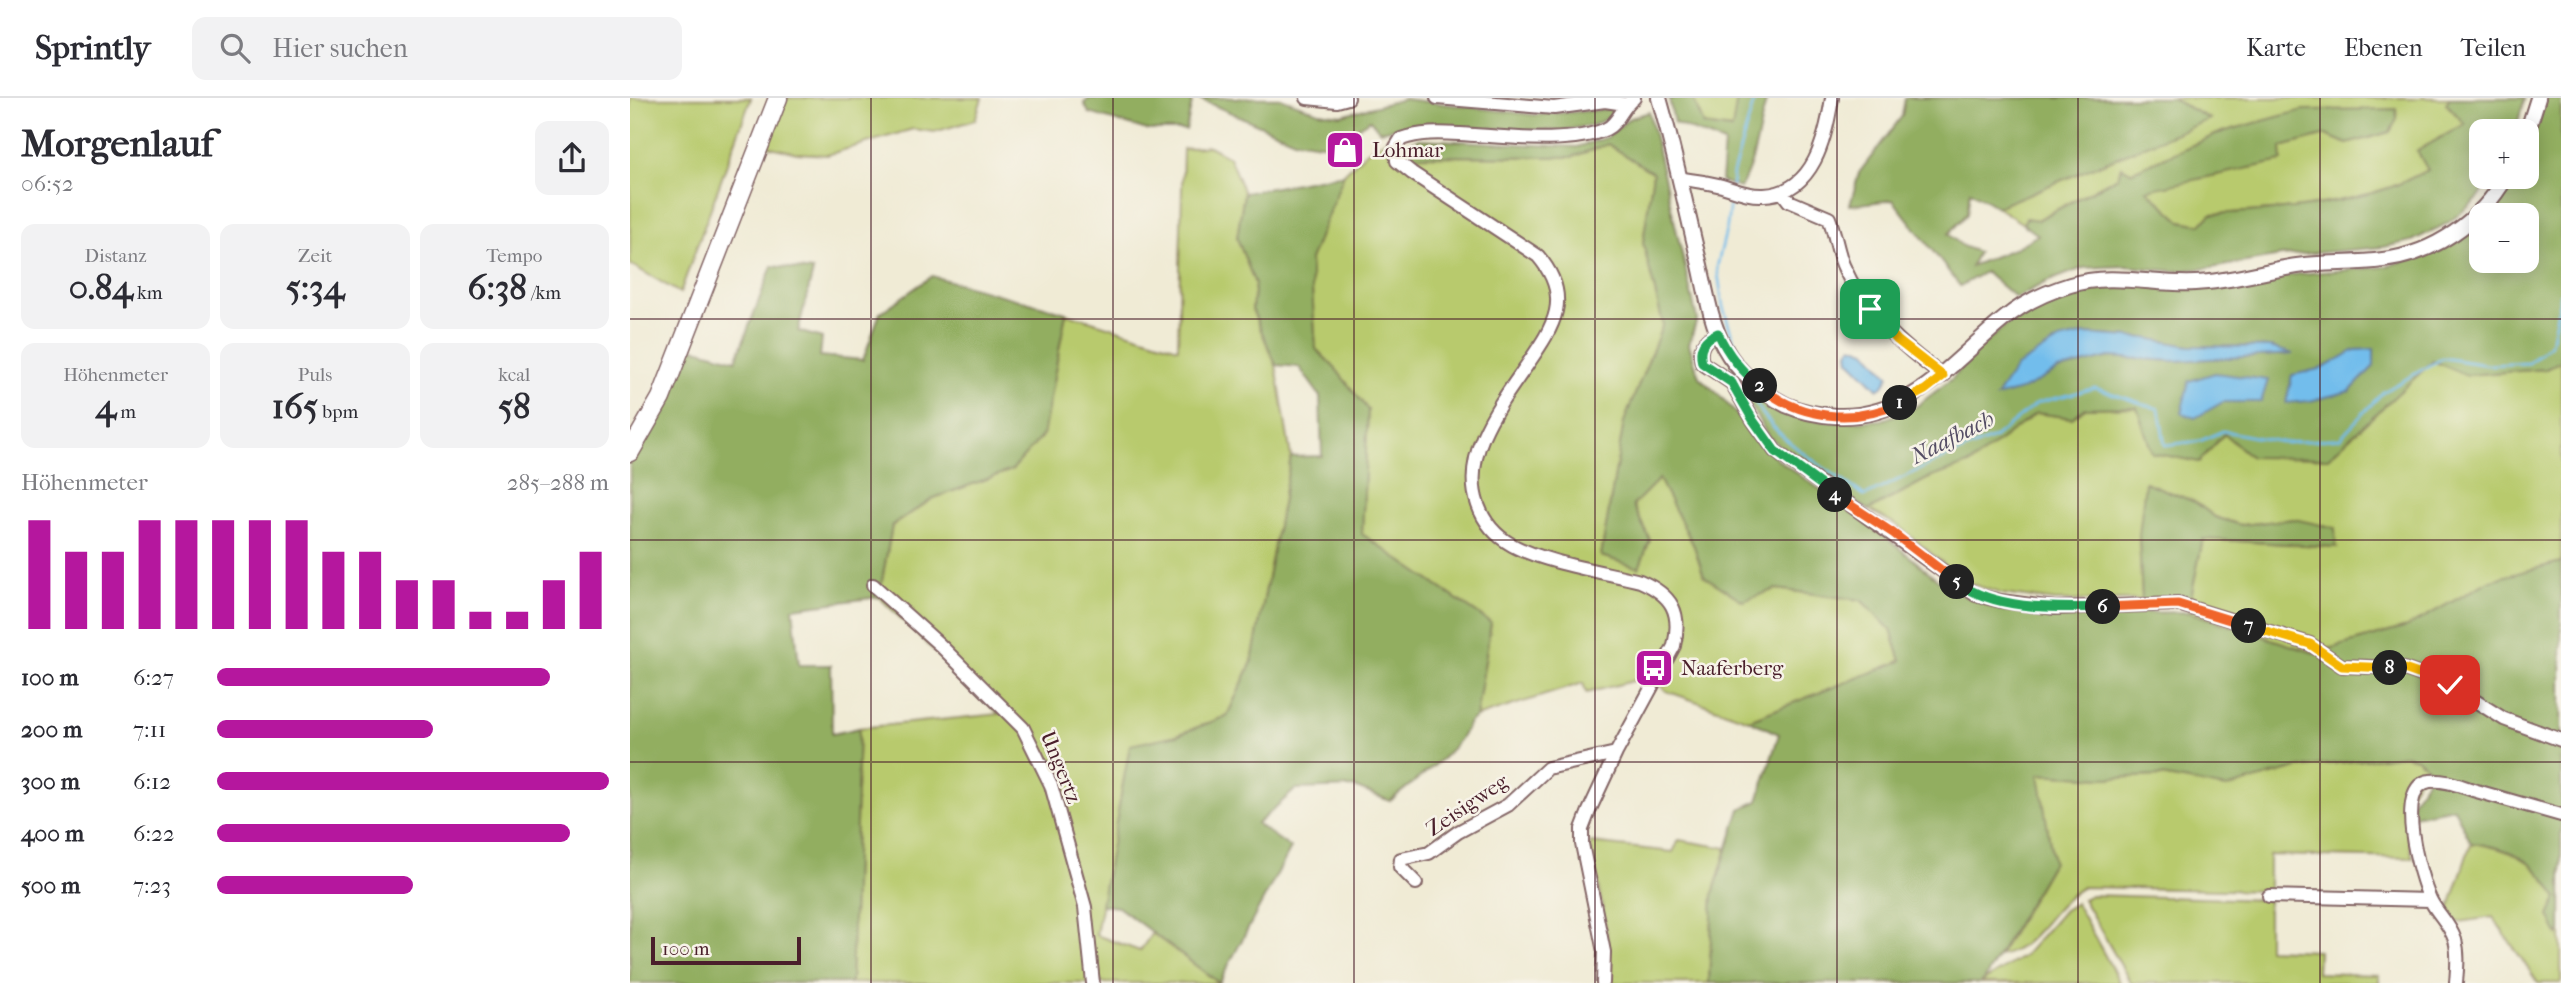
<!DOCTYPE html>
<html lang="de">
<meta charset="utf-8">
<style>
:root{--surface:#fff;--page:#f2f2f3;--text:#2b2b33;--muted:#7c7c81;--line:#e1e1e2;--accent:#b5179e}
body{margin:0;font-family:"IM FELL French Canon",serif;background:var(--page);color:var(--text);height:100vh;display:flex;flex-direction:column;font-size:26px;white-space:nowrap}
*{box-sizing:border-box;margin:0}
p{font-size:23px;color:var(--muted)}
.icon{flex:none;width:38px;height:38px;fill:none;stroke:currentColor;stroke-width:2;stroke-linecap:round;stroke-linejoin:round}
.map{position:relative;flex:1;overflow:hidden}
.panel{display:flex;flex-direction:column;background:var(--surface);width:630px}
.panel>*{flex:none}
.controls{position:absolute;left:1839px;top:21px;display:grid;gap:14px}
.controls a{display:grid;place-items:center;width:70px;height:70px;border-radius:14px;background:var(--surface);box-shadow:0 4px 18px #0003;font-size:35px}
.scale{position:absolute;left:21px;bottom:18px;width:150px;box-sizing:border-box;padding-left:7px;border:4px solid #4a1f2b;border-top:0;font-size:19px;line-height:24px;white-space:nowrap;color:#4a1f2b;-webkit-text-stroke:5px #f7f3e8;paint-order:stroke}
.pin{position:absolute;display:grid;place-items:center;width:60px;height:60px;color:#fff;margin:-30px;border-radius:14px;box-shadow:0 4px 10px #0006}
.km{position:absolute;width:35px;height:35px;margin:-18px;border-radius:50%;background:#222;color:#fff;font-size:19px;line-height:35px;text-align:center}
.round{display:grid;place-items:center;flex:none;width:74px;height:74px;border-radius:14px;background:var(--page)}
.head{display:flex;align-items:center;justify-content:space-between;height:119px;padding:0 21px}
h1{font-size:38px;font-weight:700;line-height:52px}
.figures{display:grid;grid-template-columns:repeat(3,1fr);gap:10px;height:119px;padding:7px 21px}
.figures div{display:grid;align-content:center;border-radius:14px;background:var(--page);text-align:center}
.figures b{font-size:35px;font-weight:700}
.figures small{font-size:19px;font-weight:400}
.figures p{font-size:19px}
.chart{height:196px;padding:14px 21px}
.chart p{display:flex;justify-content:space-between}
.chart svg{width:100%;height:126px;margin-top:7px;stroke:var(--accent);stroke-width:6}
ul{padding:0 21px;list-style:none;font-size:23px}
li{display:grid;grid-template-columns:112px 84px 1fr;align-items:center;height:52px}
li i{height:18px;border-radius:9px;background:var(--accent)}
header{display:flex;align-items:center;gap:42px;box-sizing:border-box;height:98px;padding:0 35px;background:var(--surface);border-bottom:2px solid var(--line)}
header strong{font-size:33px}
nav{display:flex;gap:38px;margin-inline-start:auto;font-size:24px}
.search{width:490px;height:63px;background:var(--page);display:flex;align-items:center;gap:18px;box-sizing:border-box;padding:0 24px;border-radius:14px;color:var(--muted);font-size:26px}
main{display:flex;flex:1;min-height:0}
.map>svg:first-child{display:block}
.green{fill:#b8ca6d;stroke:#81744c;stroke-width:2}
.forest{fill:#92ae60;stroke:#6e6646;stroke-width:2;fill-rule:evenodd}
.water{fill:#72bdec;stroke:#5e6e8c;stroke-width:2}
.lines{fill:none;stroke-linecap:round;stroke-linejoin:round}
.stream{stroke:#72bdec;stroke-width:2.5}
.minor-casing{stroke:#846666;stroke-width:16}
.tertiary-casing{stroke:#846666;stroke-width:18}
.primary-casing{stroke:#846666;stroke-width:21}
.minor{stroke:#fff;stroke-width:12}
.tertiary{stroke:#fff;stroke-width:14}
.primary{stroke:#fff;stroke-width:18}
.split-1-casing{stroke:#fff;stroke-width:14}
.split-2-casing{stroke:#fff;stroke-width:14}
.split-3-casing{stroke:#fff;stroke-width:14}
.split-4-casing{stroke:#fff;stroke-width:14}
.split-5-casing{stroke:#fff;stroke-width:14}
.split-6-casing{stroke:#fff;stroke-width:14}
.split-7-casing{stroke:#fff;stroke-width:14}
.split-8-casing{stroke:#fff;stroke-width:14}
.split-9-casing{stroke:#fff;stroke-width:14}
.split-1{stroke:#f5b400;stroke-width:9}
.split-2{stroke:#f0652b;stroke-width:9}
.split-3{stroke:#22a559;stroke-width:9}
.split-4{stroke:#22a559;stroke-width:9}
.split-5{stroke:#f0652b;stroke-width:9}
.split-6{stroke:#22a559;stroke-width:9}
.split-7{stroke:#f0652b;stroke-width:9}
.split-8{stroke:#f5b400;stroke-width:9}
.split-9{stroke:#f5b400;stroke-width:9}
.grid{fill:none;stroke:#4a1f2b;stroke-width:2;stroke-opacity:0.55}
.labels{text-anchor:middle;stroke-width:5;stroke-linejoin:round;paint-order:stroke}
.poi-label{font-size:21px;fill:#4a1f2b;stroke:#f7f3e8;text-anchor:start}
.street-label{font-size:21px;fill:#4a1f2b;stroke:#f7f3e8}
.water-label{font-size:23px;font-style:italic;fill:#564e65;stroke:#f7f3e8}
</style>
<header>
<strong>Sprintly</strong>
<div class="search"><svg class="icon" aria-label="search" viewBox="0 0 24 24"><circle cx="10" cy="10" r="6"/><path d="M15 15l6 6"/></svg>Hier suchen</div>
<nav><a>Karte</a><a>Ebenen</a><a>Teilen</a></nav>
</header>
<main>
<section class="panel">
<div class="head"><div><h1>Morgenlauf</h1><p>06:52</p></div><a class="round"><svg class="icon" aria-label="share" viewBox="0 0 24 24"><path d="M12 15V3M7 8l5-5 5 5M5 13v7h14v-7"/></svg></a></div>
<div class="figures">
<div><p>Distanz</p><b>0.84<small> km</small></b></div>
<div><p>Zeit</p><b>5:34</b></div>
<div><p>Tempo</p><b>6:38<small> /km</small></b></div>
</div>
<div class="figures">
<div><p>Höhenmeter</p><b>4<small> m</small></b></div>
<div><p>Puls</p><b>165<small> bpm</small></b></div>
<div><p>kcal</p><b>58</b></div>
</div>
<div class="chart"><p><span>Höhenmeter</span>285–288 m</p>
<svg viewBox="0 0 160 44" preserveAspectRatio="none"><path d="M5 44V6M15 44V17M25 44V17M35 44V6M45 44V6M55 44V6M65 44V6M75 44V6M85 44V17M95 44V17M105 44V27M115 44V27M125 44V38M135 44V38M145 44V27M155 44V17"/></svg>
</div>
<ul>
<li><b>100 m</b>6:27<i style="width:85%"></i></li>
<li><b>200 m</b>7:11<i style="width:55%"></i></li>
<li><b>300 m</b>6:12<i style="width:100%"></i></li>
<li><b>400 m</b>6:22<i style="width:90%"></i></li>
<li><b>500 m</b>7:23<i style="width:50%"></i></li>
</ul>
</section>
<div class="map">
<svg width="1931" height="885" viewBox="0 0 1931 885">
<rect width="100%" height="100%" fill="#f7f3e8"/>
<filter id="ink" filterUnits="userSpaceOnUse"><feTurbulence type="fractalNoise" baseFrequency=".0143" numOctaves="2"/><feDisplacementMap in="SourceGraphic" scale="14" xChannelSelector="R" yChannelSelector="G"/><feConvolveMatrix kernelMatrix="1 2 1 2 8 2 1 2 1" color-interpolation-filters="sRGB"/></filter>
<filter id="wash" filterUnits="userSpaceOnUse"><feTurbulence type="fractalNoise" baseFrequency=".00686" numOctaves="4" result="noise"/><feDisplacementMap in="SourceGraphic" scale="28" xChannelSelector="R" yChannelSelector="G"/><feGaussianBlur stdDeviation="1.57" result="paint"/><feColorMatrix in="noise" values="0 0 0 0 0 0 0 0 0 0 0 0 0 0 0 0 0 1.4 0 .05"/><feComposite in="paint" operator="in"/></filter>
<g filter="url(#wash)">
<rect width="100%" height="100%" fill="#f0ebd5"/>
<path class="green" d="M 0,0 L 121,0 L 50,195 L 0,166 Z
M 156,0 L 352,0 L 345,22 L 304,34 L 283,31 L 197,57 L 167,55 L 136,48 Z
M 1063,0 L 1107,0 L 1103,31 L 1074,27 Z
M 1541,0 L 1820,0 L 1816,6 L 1835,26 L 1787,53 L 1798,72 C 1785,78 1772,85 1759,90 C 1702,109 1641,113 1582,116 L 1571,127 L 1551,123 L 1516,92 L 1651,63 L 1651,49 L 1696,37 L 1717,46 L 1760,34 L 1593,34 L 1501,74 L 1491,69 L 1488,79 L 1407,122 L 1396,120 L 1393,126 L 1367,109 L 1579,21 Z
M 758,40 L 779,58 L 942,59 L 978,46 L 1023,75 L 1013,145 L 1033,226 L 994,324 L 971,458 L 1009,469 L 1020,442 L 1003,407 L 1029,380 L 1064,448 L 1074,478 L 1113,503 L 1145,491 L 1231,502 L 1261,532 L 1271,563 L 1119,622 L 1036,593 L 1022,578 L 956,595 L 953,585 L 846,619 L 861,525 L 732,436 L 738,312 L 705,270 L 686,251 L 680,162 L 714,76 L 736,54 Z
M 579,48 L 599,59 L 614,95 L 607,140 L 625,186 L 622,211 L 646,267 L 661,359 L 622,564 L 597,618 L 547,637 L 500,648 L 466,837 L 510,853 L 522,835 L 589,885 L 221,885 L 229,630 L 369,616 L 249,499 L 262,428 L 304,400 L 382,372 L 413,337 L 436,215 L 548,250 L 553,51 Z
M 1803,263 L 1836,277 L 1916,271 L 1931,263 L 1931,464 L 1861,482 L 1777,529 L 1684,555 L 1558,514 L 1573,441 L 1706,449 L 1664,421 L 1611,427 L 1585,419 L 1565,404 L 1509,438 L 1512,502 L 1425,503 L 1372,496 L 1336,484 L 1267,427 L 1239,412 L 1297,381 L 1341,365 L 1406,315 L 1442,320 L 1455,310 L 1507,309 L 1522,354 L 1569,364 L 1594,336 L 1697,360 Z
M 1775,657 L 1787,660 L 1796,668 L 1796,675 C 1767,699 1775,727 1783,760 L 1639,757 L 1639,793 L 1453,789 C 1421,806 1405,852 1369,858 L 1423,764 L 1408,676 L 1474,680 L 1531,678 L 1596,689 L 1667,670 Z
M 1049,742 L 1097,750 L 1083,796 L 1079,885 L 979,885 C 981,837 968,792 960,745 L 1043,754 Z
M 1841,745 C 1876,749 1912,763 1926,798 C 1930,808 1928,824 1928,836 L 1931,833 L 1931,885 L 1908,885 L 1863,819 L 1823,825 L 1818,815 Z
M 1461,797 L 1638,802 L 1638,851 L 1688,853 L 1687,875 L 1749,877 L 1749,885 L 1501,885 L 1453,801 Z
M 1446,805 L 1490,885 L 1350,885 L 1394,858 L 1434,812 Z"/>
<path class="forest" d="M 460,0 L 563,0 L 556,32 L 517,32 L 459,15 L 454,5 Z
M 567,0 L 650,0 L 689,14 L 711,17 L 774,1 L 905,17 L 983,11 L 982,18 L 964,27 L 928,33 L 783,27 L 750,33 L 740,22 L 698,47 L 664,42 Z
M 1039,0 L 1063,0 L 1074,27 L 1102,31 L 1107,0 L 1137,0 C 1128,30 1126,63 1110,90 L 1091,83 L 1094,45 L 1044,25 Z
M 1275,0 L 1541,0 L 1580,21 L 1367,109 L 1340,93 L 1337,116 L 1318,136 L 1332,148 L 1348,154 L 1341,168 L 1383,151 L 1408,137 L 1393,126 L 1396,120 L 1408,122 L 1488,79 L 1491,69 L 1501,74 L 1592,34 L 1673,12 L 1766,11 L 1767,21 L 1760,34 L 1717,46 L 1696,37 L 1651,49 L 1652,63 L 1517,92 L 1551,123 L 1571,127 L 1581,116 C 1640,113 1702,109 1758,90 C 1772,86 1785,78 1798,72 L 1787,53 L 1835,26 L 1816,5 L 1820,0 L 1895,0 L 1885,33 L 1852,33 L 1852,79 L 1863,79 L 1848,101 L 1818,125 L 1782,143 L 1753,149 L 1651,158 L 1581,170 L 1543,173 L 1496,168 L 1453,170 L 1416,184 L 1386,200 L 1355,174 L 1330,188 L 1263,102 L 1220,107 L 1229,75 L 1272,18 Z
M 1916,0 L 1931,0 L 1931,263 L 1916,271 L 1836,277 L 1803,263 L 1698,360 L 1621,359 L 1594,336 L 1569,364 L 1522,355 L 1507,309 L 1455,310 L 1442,320 L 1406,315 L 1341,365 L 1297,381 L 1239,412 L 1209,394 L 1138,338 L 1109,288 L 1111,284 L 1152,312 L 1181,322 L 1213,324 L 1252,322 L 1284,310 L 1323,280 L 1347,252 L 1377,226 L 1409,206 L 1431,195 L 1487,186 L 1603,186 L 1668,176 L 1753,169 L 1810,153 L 1851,121 L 1852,163 L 1897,163 L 1897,117 L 1855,117 L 1889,79 L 1897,79 L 1897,58 ZM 1455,236 L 1515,240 L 1559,248 L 1640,249 L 1661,256 L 1545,263 L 1479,259 L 1428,272 L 1394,291 Z
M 1019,14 L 1067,221 L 1059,246 L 1069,279 L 1089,297 L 1147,361 L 1246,431 L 1322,493 L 1350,503 L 1424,516 L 1558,514 L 1684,555 L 1777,529 L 1861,482 L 1931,464 L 1931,833 L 1928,837 L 1919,818 L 1927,800 C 1906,762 1884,750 1841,745 L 1824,710 L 1783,718 L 1782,703 L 1797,682 L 1796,668 L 1787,660 L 1775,657 L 1667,670 L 1596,690 L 1531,678 L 1474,680 L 1409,676 L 1423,764 L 1354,882 L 1350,885 L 1079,885 L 1083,796 L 1110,711 L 1128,703 L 1149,636 L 1119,622 L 1271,563 L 1261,532 L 1231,502 L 1146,491 L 1113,503 L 1074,478 L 1064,448 L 1029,381 L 1003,407 L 1020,442 L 1009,470 L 971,458 L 994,324 L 1033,226 L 1013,145 L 1023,75 L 978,46 L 942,59 L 779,58 L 780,45 L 788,41 L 947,49 L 978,39 L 998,21 Z
M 714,76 L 680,162 L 686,251 L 705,270 L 738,312 L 732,436 L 861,525 L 846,619 L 839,624 C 828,655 787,680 760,703 L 724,689 L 666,691 L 627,726 L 661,750 L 589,885 L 488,809 L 471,807 L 500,647 L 547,637 L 597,618 L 622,564 L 661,359 L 692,358 L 690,298 L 669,269 L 646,267 L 622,211 L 625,186 L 607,140 L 614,95 Z
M 142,168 L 183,173 L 168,233 L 192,240 L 190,258 L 233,262 L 250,215 L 302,178 L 436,215 L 413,337 L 382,372 L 304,400 L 262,427 L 249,499 L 163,510 L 169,567 L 201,567 L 202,636 L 229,630 L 221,885 L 0,885 L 0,364 L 31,312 L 59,249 L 106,262 Z
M 1515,384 L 1565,404 L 1585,419 L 1611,427 L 1664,421 L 1705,430 L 1706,449 L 1573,441 L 1560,503 L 1512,502 L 1509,438 Z"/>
<path class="water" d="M 1455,236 L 1515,240 L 1559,248 L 1640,249 L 1663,256 L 1545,263 L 1479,259 L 1428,272 L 1394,291 L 1366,299 L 1386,269 L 1429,242 Z
M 1222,248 L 1236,253 L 1259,278 L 1252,289 L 1248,291 L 1219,262 L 1218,254 Z
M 1744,251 L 1744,268 L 1720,293 L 1680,303 L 1656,305 L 1662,277 L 1693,270 L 1725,252 Z
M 1585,275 L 1638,282 L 1631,304 L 1593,304 L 1565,320 L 1551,315 L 1559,283 Z"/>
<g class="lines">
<path class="stream" d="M 1102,88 L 1103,75 L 1125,0
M 1101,95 L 1097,128 L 1087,169 L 1093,209 L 1110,262
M 1119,289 C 1135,339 1194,368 1235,398 L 1309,362 L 1364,340 L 1407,305 L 1465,290 L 1529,311 L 1535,347 L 1570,343 L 1593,333 L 1657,345 L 1710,340 L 1753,294 L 1813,260 L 1858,267 L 1899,265 L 1921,246 L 1931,195"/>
</g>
</g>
<g filter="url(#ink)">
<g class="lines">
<g class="minor-casing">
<path id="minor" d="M 677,0 L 707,3 L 718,0
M 807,0 L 924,10 L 975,3 L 995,6
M 1049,80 C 1063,83 1078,84 1092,88 C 1105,92 1119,98 1134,97 C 1184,95 1196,39 1202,0
M 1152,94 L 1159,103 L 1199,120 C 1205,135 1207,152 1213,167 C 1233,214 1272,248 1313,278
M 1088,235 C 1074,241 1068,249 1072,265 L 1102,285 L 1123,322 L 1145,353 L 1346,497 L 1371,503 L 1425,510 L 1548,506 L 1680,546 L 1712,568 L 1771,570 L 1820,587 L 1874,621 L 1931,642
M 243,487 L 310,547 L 393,630 L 421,687 L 455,809 L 463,885
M 786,785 L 770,769 L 771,761 L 799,755 L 828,734 L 878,707 L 918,670 L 986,655
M 1639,798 L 1800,802
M 973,885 L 974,854 L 952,746 L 952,731 L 959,713 L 986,655 L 1044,548 C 1052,514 1042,497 1010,483 C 974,474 912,464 882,447 C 866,438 854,424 848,407 C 830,357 870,306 897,267 C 923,229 944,200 908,158 L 782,75 L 767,63 L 766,49 L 771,41 C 791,34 809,35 830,36 C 870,38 939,48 976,31 C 989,25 991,9 1004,0
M 1826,885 C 1827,871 1829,856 1825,842 C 1819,824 1807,816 1800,801 C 1790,780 1763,687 1800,683 C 1814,681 1830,688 1843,692 C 1872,700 1902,709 1931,717"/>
</g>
<g class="tertiary-casing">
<path id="tertiary" d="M 1029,0 C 1045,55 1056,111 1070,167 C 1076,194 1081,225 1094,249 C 1107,273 1132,295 1156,307 C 1172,314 1189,317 1206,318 C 1281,321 1322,263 1374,221 C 1393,205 1417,194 1440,187 C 1482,174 1523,187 1565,185 C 1600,184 1633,173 1667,168 C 1695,164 1724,166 1753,162 C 1804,156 1851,123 1876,79
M 1897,35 L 1908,0"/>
</g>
<g class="primary-casing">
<path id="primary" d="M 0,354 L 31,300 L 148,0"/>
</g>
<use href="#minor" class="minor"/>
<use href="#tertiary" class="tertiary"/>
<use href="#primary" class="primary"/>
</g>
</g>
<g class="lines" filter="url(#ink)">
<g class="split-1-casing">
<path id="split-1" d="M 1240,211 L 1267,242 L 1313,278 L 1295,292 L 1270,305"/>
</g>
<g class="split-2-casing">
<path id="split-2" d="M 1130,288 C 1169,321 1224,327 1270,305"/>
</g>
<g class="split-3-casing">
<path id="split-3" d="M 1104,289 L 1102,285 L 1072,265 C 1068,249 1074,241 1088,235 C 1098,257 1111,273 1130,288"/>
</g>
<g class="split-4-casing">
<path id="split-4" d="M 1104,289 L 1123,322 L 1145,353 L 1205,397"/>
</g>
<g class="split-5-casing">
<path id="split-5" d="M 1205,397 L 1263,435 L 1327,484"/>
</g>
<g class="split-6-casing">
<path id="split-6" d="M 1327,484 C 1367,513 1426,510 1473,509"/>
</g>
<g class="split-7-casing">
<path id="split-7" d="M 1473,509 L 1548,506 L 1619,528"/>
</g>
<g class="split-8-casing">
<path id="split-8" d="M 1619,528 L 1680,546 L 1712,568 L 1760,570"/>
</g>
<g class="split-9-casing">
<path id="split-9" d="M 1760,570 L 1771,570 L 1820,587"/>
</g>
<use href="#split-1" class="split-1"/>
<use href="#split-2" class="split-2"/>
<use href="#split-3" class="split-3"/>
<use href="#split-4" class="split-4"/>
<use href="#split-5" class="split-5"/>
<use href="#split-6" class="split-6"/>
<use href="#split-7" class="split-7"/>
<use href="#split-8" class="split-8"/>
<use href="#split-9" class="split-9"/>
</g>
<path class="grid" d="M 241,0 L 241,885M 483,0 L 483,885M 724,0 L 724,885M 965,0 L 965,885M 1207,0 L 1207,885M 1448,0 L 1448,885M 1690,0 L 1690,885M 0,221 L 1931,221M 0,442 L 1931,442M 0,664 L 1931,664"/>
<defs>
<g id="shop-square" transform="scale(2.0125)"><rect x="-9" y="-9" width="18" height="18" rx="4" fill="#b5179e" stroke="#f7f3e8"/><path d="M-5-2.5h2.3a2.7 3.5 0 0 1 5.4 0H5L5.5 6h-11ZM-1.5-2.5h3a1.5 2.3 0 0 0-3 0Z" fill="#fff"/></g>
<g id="bus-square" transform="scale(2.0125)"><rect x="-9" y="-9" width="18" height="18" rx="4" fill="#b5179e" stroke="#f7f3e8"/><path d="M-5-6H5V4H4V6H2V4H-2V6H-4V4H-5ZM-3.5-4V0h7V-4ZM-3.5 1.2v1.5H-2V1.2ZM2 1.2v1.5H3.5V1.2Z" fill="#fff"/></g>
</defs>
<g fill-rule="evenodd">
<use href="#shop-square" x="715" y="52"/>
<use href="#bus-square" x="1024" y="570"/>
</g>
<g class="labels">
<g class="poi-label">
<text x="742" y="59">Lohmar</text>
<text x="1051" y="577">Naaferberg</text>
</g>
<g class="street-label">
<text transform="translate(431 669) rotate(68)" y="7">Ungertz</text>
<text transform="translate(837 707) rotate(-34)" y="7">Zeisigweg</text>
</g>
<g class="water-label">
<text transform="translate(1322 339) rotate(-27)" y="8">Naafbach</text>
</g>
</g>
</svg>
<div class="controls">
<a>+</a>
<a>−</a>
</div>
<div class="scale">100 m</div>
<div class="pin" style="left:1240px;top:211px;background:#1e9e55"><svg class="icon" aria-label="arrive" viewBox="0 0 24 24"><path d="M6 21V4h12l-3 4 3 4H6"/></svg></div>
<div class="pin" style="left:1820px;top:587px;background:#d93025"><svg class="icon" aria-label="check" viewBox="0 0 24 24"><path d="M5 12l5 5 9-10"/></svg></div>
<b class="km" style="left:1270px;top:305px">1</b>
<b class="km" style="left:1130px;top:288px">2</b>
<b class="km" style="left:1205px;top:397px">4</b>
<b class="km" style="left:1327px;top:484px">5</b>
<b class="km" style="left:1473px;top:509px">6</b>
<b class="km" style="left:1619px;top:528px">7</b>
<b class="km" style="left:1760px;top:570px">8</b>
</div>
</main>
